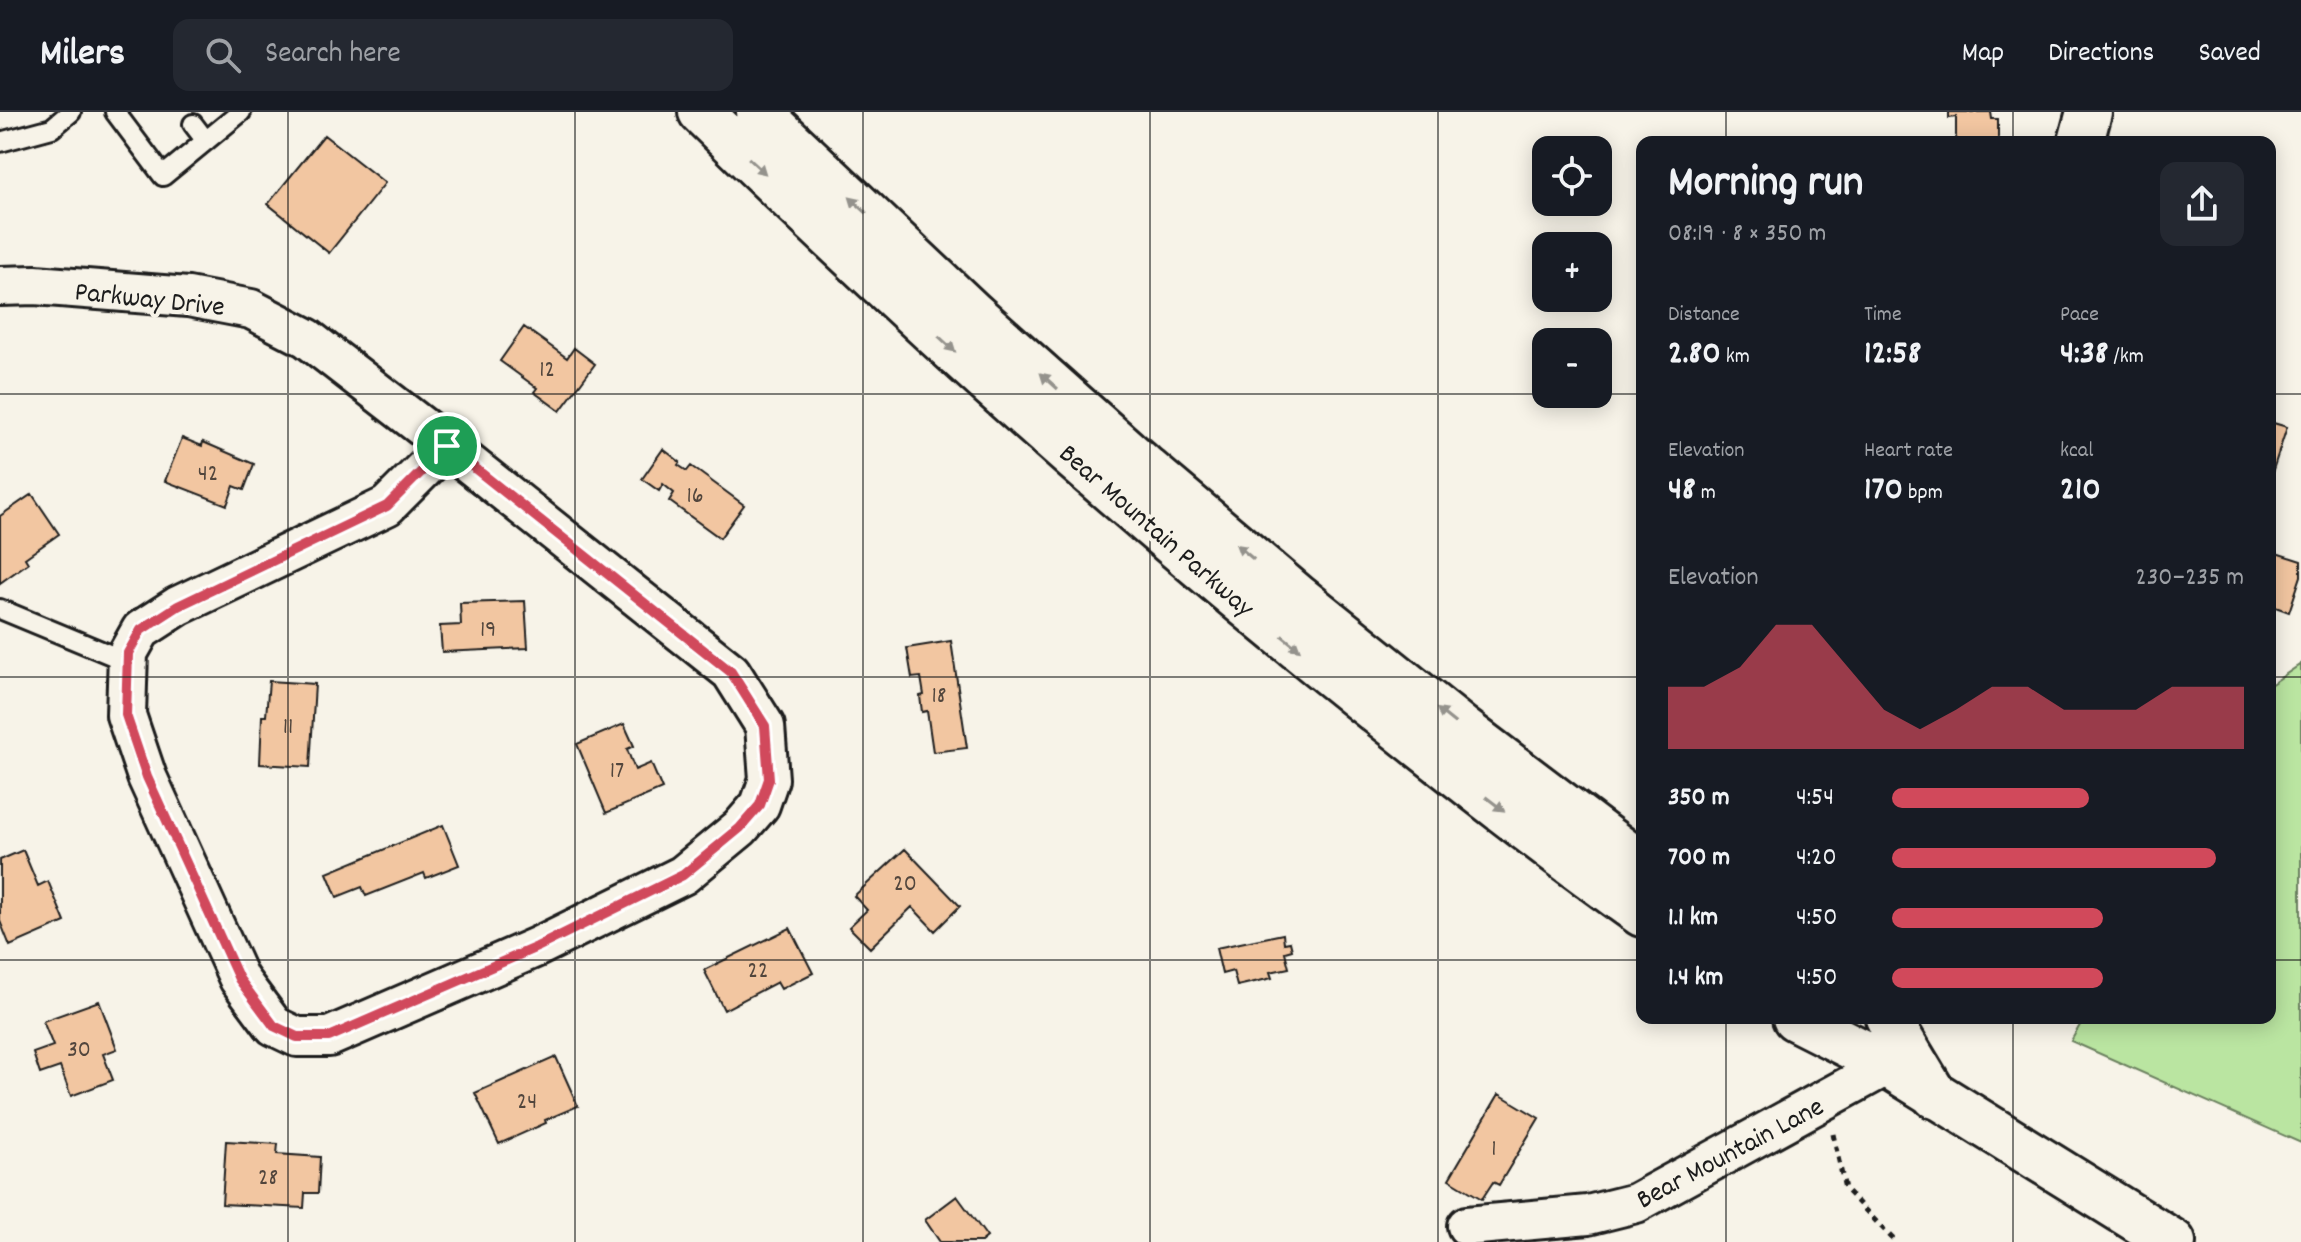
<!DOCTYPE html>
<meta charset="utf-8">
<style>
:root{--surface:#171b24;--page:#242831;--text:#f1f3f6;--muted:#9ea1a6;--line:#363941;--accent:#d1495b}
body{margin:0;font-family:Dekko,sans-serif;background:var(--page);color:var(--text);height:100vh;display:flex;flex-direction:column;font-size:30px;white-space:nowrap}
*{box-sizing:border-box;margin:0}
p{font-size:26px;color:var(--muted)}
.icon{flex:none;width:44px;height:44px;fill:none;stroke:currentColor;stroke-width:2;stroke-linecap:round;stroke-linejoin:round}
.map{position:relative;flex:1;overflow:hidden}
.details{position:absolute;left:1636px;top:24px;width:640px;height:888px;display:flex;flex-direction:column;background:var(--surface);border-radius:16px;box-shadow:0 4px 20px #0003}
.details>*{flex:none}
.controls{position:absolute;left:1532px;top:24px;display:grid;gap:16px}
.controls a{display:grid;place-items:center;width:80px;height:80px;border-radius:16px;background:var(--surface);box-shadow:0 4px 20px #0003;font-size:40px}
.pin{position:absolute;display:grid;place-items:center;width:68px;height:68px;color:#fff;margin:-34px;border:4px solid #fff;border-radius:50%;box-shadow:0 2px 8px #0007}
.round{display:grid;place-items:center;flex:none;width:84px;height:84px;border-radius:16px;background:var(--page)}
.head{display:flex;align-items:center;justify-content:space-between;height:136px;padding:0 32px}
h1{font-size:44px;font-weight:700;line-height:60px}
.metrics{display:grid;grid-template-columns:repeat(3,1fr);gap:12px;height:136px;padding:8px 32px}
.metrics div{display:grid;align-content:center}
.metrics b{font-size:34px;font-weight:700}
.metrics small{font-size:22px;font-weight:400}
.metrics p{font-size:22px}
.chart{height:224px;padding:16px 32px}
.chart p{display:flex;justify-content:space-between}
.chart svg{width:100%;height:144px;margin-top:8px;fill:var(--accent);opacity:.7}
ul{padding:0 32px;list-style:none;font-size:26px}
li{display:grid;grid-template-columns:128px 96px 1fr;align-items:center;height:60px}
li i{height:20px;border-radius:10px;background:var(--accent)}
header{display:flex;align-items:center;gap:48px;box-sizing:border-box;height:112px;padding:0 40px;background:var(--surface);border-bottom:2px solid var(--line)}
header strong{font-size:38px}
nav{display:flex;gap:44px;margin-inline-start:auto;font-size:28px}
.search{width:560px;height:72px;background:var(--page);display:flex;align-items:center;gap:20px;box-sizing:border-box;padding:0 28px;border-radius:16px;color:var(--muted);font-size:30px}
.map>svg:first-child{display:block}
.green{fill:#bae5a1;stroke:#6b805e;stroke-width:2}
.building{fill:#f2c6a1;stroke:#1c1c1c;stroke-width:2}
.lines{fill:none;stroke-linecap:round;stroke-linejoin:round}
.service-casing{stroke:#1c1c1c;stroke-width:24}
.minor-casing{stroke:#1c1c1c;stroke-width:44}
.tertiary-casing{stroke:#1c1c1c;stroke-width:50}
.trunk-casing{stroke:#1c1c1c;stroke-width:50}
.path{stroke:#1c1c1c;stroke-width:5;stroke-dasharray:6 6;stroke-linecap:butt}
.service{stroke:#f7f3e8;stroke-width:18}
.minor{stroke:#f7f3e8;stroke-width:38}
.tertiary{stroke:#f7f3e8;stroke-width:44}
.trunk{stroke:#f7f3e8;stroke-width:44}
.oneway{fill:#94928c}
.route-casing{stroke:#fff;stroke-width:16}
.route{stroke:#d1495b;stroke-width:10}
.grid{fill:none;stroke:#1c1c1c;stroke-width:2;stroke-opacity:0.55}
.labels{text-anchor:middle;stroke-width:8;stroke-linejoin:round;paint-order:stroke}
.number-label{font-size:24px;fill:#52463d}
.street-label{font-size:28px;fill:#1c1c1c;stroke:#f7f3e8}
</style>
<header>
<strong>Milers</strong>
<div class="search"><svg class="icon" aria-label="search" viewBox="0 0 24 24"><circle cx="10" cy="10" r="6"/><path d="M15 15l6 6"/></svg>Search here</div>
<nav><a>Map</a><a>Directions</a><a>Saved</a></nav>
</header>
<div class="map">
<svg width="2301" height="1130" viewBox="0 0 2301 1130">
<rect width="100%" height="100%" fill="#f7f3e8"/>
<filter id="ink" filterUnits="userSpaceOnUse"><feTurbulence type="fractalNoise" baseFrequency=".0125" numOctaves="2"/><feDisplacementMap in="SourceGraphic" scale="16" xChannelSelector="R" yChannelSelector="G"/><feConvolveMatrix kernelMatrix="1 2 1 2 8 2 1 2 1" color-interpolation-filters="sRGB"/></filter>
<g filter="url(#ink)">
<path class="green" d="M 2301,552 L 2301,1031 L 2071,929 L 2084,906 L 2270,906 L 2270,573 Z"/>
<path class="building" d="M 1949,0 L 1991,0 L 1992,7 L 1998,7 L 1998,30 L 1956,28 L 1956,5 L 1949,6 Z
M 324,23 L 385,71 L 329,141 L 268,92 Z
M 524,215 L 567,246 L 574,236 L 595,252 L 560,299 L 534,280 L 537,276 L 500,249 Z
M 2270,310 L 2287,315 L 2270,367 Z
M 182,326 L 202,334 L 203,330 L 254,352 L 244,378 L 234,374 L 227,393 L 165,369 Z
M 663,337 L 680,350 L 678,353 L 687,359 L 691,354 L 744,393 L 720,426 L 669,389 L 674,381 L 663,372 L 659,379 L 642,367 Z
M 32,382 L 59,422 L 25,446 L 28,451 L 0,471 L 0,404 Z
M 2276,441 L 2301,449 L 2301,464 L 2289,500 L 2270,493 L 2270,447 L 2274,449 Z
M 525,489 L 528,536 L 442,540 L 440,514 L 461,513 L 460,491 Z
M 951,529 L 967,636 L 933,640 L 927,599 L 922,600 L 920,584 L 924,583 L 921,565 L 912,566 L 907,536 Z
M 269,569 L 315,572 L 310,655 L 260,652 L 262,604 L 266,604 Z
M 624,612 L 634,634 L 627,637 L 635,658 L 651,651 L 662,677 L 606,701 L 577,632 Z
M 443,713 L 459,753 L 426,766 L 424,761 L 366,784 L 362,775 L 337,785 L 327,761 Z
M 905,737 L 960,794 L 935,819 L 912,795 L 870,836 L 849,815 L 867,798 L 854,784 Z
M 23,738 L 38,774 L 48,769 L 65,810 L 10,834 L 0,809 L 0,748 Z
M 790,816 L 813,861 L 781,877 L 777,870 L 724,898 L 704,858 Z
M 1283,822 L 1284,831 L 1290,830 L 1292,838 L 1285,840 L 1289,856 L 1270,860 L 1272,866 L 1237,874 L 1233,859 L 1222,862 L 1216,836 Z
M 99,889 L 117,937 L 103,942 L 113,968 L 71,984 L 60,955 L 40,962 L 33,941 L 53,934 L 43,909 Z
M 556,945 L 578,994 L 545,1008 L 546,1011 L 499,1032 L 475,981 Z
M 1499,982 L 1539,1006 L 1499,1073 L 1493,1070 L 1482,1087 L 1449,1067 Z
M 226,1029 L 278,1032 L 277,1042 L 320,1045 L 318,1081 L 305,1081 L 304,1096 L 222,1092 Z
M 957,1084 L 987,1125 L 981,1130 L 940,1130 L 925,1108 Z"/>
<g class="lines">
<g class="service-casing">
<path id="service" d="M 115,0 L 163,64 L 241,0
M 193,12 L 206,29
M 0,30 L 52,16 L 71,0
M 0,497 L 128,550"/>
</g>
<g class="minor-casing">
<path id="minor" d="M 0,174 L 35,173 L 188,185 L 251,197 L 307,226 L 447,334
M 447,334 L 731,560 L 765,614 L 769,667 L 760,693 L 740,716 L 683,763 L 537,835 L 329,925 L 297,925 L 274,914 L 239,867 L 147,665 L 126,603 L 128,541 L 141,518 L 178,494 L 387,394 Z
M 1467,1114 L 1588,1103 L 1636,1091 L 1888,953"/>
</g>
<g class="tertiary-casing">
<path id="tertiary" d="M 2081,30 L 2089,0
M 1888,906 L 1935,984"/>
</g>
<g class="trunk-casing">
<path id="trunk" d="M 701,0 C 911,206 1131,403 1361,587 C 1453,660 1546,734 1642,802
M 759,0 L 973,202 L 1143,354 L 1299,486 L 1461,616 L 1642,753
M 1795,906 L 1888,953 L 2173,1130"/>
</g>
<path class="path" d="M 1833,1022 L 1845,1077 L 1896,1130"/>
<use href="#service" class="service"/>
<use href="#minor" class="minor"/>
<use href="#tertiary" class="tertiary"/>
<use href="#trunk" class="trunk"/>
</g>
<defs><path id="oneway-solid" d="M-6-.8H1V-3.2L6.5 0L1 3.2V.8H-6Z" transform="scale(2)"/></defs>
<g class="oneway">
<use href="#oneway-solid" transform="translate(757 54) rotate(43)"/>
<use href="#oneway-solid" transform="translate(858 93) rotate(-137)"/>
<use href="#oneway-solid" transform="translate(947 232) rotate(43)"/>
<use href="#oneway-solid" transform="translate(1049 269) rotate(-138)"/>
<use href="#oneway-solid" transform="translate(1245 440) rotate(-140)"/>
<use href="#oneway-solid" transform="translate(1291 531) rotate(39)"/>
<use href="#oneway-solid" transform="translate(1446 604) rotate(-141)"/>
<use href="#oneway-solid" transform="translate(1495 692) rotate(37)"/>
</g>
</g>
<g class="lines" filter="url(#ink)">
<g class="route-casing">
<path id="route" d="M 447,334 L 731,560 L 765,614 L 769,667 L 760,693 L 740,716 L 683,763 L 537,835 L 329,925 L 297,925 L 274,914 L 239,867 L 147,665 L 126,603 L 128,541 L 141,518 L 178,494 L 387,394 Z"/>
</g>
<use href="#route" class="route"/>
</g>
<path class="grid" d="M 288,0 L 288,1130M 575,0 L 575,1130M 863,0 L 863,1130M 1150,0 L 1150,1130M 1438,0 L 1438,1130M 1726,0 L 1726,30M 2013,0 L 2013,30M 0,282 L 1642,282M 2270,282 L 2301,282M 0,565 L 1642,565M 2270,565 L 2301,565M 0,848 L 1642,848M 2270,848 L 2301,848M 1726,906 L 1726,1130M 2013,906 L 2013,1130"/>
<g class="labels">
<g class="number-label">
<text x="547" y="264">12</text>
<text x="208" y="368">42</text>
<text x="695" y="390">16</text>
<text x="488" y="524">19</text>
<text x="939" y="590">18</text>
<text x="288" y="621">11</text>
<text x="617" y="665">17</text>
<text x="905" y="778">20</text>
<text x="758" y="865">22</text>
<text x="79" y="944">30</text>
<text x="527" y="996">24</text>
<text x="1494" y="1043">1</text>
<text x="268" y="1072">28</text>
</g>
<g class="street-label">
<text transform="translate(150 185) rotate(6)" y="10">Parkway Drive</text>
<text transform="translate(1158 417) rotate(41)" y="10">Bear Mountain Parkway</text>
<text transform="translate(1729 1039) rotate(-28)" y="10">Bear Mountain Lane</text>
</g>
</g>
</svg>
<div class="controls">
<a><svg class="icon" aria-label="locate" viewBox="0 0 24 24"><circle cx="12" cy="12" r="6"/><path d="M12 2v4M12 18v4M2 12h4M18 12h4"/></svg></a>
<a>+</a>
<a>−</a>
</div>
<div class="pin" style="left:447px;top:334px;background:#1e9e55"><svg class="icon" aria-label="arrive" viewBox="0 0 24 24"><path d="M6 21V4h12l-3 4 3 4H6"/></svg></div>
<section class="details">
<div class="head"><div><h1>Morning run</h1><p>08:19 · 8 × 350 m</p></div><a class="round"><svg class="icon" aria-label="share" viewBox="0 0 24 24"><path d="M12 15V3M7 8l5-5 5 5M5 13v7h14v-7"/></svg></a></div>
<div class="metrics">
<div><p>Distance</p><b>2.80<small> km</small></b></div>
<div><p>Time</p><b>12:58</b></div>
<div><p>Pace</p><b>4:38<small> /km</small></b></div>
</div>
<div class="metrics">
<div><p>Elevation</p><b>48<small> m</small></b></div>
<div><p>Heart rate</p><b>170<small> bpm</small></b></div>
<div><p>kcal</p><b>210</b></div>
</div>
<div class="chart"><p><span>Elevation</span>230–235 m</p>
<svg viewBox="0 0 160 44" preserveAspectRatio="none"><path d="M0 44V25L10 25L20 19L30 6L40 6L50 19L60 32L70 38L80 32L90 25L100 25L110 32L120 32L130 32L140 25L150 25L160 25V44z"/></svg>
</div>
<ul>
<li><b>350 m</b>4:54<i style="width:56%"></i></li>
<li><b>700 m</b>4:20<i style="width:92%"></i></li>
<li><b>1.1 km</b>4:50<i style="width:60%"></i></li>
<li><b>1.4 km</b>4:50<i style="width:60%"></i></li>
</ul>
</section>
</div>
